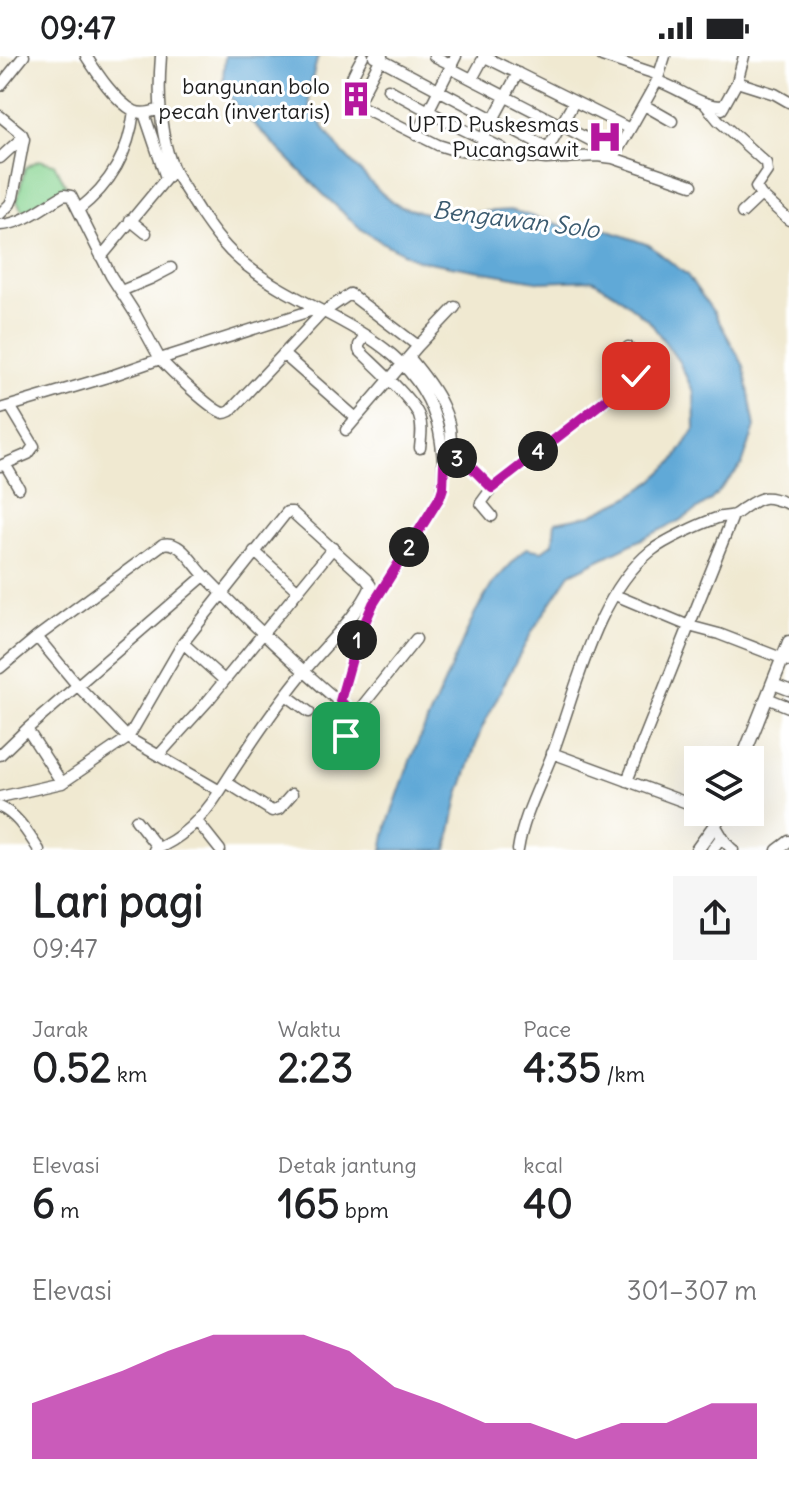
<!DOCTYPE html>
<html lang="id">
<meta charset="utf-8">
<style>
:root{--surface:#fff;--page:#f6f6f6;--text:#202124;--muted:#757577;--accent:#b5179e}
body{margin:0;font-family:Delius,sans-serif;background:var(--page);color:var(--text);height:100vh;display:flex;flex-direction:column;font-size:30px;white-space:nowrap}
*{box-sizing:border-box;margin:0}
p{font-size:26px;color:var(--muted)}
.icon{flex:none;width:44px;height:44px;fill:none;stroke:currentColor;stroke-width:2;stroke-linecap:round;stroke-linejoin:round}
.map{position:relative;height:794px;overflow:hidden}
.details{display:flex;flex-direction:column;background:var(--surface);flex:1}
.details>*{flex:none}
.controls{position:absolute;left:684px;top:690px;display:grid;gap:16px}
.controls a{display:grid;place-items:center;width:80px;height:80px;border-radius:0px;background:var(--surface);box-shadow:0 8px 32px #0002;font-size:40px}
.pin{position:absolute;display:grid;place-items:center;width:68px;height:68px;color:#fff;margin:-34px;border-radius:16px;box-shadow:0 4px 12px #0006}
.km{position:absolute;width:40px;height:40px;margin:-20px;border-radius:50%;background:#222;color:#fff;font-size:22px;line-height:40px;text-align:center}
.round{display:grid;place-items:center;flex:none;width:84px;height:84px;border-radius:0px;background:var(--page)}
.head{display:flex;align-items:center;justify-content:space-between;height:136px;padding:0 32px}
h1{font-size:44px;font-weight:800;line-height:60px}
.stats{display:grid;grid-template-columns:repeat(3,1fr);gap:12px;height:136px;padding:8px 32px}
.stats div{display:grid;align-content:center}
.stats b{font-size:40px;font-weight:800}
.stats small{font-size:22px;font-weight:400}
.stats p{font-size:22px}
.chart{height:224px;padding:16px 32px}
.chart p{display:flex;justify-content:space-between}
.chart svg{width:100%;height:144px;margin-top:8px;fill:var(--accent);opacity:.7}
.status{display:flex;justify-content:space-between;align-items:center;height:56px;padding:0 40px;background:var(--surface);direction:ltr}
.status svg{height:22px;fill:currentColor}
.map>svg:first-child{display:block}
.green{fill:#89d593;stroke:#527858;stroke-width:2}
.water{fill:#60a9d7;stroke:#3e627a;stroke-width:2}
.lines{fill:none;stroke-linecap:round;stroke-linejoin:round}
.minor-casing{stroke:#66645b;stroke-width:13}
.major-casing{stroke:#66645b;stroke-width:15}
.minor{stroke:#fff;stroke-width:10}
.major{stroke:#fff;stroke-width:12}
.route-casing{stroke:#fff;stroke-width:16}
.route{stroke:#b5179e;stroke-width:10}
.labels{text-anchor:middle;stroke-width:6;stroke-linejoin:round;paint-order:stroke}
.poi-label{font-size:22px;fill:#1c1c1c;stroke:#fff;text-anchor:end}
.water-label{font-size:24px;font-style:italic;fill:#3b5b70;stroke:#fff}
</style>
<div class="status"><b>09:47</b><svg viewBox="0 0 49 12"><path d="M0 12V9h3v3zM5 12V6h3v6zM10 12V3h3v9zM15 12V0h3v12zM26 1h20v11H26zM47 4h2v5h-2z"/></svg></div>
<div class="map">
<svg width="789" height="794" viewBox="0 0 789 794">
<rect width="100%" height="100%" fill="#fff"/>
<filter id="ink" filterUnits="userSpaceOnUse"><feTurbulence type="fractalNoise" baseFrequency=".0125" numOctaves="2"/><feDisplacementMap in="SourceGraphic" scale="16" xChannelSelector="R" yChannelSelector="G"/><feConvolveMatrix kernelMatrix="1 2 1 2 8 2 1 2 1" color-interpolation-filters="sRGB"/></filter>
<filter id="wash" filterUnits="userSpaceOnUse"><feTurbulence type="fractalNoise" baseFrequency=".006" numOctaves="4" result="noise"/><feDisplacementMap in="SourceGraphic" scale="32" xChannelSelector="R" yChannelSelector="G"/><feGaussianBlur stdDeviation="1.8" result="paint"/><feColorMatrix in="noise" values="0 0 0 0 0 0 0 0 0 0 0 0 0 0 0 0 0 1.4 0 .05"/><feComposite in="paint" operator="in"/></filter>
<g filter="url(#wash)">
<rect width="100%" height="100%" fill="#f0e9d1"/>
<path class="green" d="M 39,104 L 54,108 L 67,131 L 67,134 L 30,156 L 22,154 L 17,145 L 25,112 Z"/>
<path class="water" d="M 225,0 L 318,0 L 308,39 L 310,53 L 342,96 L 377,133 L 391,145 L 401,151 L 433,159 L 511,154 L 564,170 L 601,172 L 649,189 L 687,219 L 715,258 L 744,310 L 755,371 L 742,409 L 711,444 L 681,464 L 570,518 L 533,574 L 503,630 L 481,674 L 458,742 L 447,794 L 382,794 L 387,770 L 411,702 L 475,557 L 493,527 L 526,492 L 542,495 L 553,487 L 555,466 L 591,459 L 627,442 L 650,427 L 674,405 L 695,373 L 694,337 L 679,306 L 650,266 L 617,239 L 592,224 L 542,226 L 417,204 L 387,189 L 362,174 L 323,138 L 240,54 L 228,37 L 223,22 Z"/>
</g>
<g filter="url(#ink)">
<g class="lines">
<g class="minor-casing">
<path id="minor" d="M 86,0 C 97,17 115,45 134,55 C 142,59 152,56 160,53
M 161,0 C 158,37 159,79 174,114 C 181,128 191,142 199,155 C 213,176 227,195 247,210 C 316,264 417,278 439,375 C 443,396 446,419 440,441 L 373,548 L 357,585 L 340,645
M 363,0 C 355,15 346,27 351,44 L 364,52 L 438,89 L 451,93 L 546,103 L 597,100 L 613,102 L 630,73 L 483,0
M 374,0 L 567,102
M 434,0 L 452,9
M 602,0 L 659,19
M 450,12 L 615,97
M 472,23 L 484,1
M 657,25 C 680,32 700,51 724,50
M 737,26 L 775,38 L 789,46
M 0,30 L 24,0
M 388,33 L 456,70 L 502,92
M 357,48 L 382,0
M 705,48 L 718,64 L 766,107 L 767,115 L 756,131 L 761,139
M 644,49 L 672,65
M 722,53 L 737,26 L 744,0
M 144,57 L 166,122
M 0,60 L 22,78 L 24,83 L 13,141 L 10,148 L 0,158
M 630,73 L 657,25 L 665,0
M 416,79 L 456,0
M 481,86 L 518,17
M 548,92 L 574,46
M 0,102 L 23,81
M 613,102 L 692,129
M 78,154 C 111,128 129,97 134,55
M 742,157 L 761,139 L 789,164
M 130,164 L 146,177
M 0,169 C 24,168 44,150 64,139 L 71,140 L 111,220 L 136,259 L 160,303 L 114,319 L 0,353
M 101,201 L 174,113
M 121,235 L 150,223 L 171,212
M 316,253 L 160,303 C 169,313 213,356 224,357 C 226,357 228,356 230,355 L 322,257 L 350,238 L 418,290 L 346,374
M 365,280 L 359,289 L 359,294 C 373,308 413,343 419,360 C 423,371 421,381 420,392
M 418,290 L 455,251
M 283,298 L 356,362
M 409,301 C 432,328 464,369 445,407
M 447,404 L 462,402 L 492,432 L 636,320 L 639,314 L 628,291
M 5,408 L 19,432
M 0,410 L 28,398 L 34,390 L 10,350
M 492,432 L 481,447 L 492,460
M 254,495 L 297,534
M 615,539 L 689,570 L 719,578 L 789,605
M 183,587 L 224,624
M 0,612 L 37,581 L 163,488 C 182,484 193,509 205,520 C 252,569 303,616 355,659 L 416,583
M 773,628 L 789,634
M 286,639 L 309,656
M 767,642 L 789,651
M 27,673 L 62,727
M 355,689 L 347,683 L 346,680 L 355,659
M 552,697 L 698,751
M 0,699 L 27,673 L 204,520
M 159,699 L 207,646 L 333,492
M 627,725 L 733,460
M 226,726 L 272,755 L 279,753 L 292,738
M 0,741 L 62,727 L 128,682 L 183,587 L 287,456 L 292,456 L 366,523 L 371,530 C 358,560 323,591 302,618 C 272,655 246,694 220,735 L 128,682 L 77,629 L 37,581
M 0,751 C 18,759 28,778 39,794
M 136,764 L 158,792
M 197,765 L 220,794
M 715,769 C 722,779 724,787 733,794
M 154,794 C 182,783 204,760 220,735
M 518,794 C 523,760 541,728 553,696 C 577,632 596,539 651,495 C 665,484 700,468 717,462 C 723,460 729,461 734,459 C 738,457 741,454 744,452 C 764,438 767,440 789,448
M 712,794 L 722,780
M 777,794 L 789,785"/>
</g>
<g class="major-casing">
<path id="major" d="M 742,704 L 789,586
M 697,794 L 715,769 L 721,756"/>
</g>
<use href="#minor" class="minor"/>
<use href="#major" class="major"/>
</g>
</g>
<g class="lines" filter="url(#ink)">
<g class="route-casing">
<path id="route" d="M 346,680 L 355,659 L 340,645 L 357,585 L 373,548 L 440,441 L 443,432 L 444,408 L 447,404 L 462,402 L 492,432 L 636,320"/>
</g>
<use href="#route" class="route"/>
</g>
<defs>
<g id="building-bare" transform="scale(2.76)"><path d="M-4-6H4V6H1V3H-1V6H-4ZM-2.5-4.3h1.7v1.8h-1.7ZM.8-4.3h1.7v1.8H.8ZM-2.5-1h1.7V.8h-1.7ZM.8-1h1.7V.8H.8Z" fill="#b5179e" stroke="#fff" stroke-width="2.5" paint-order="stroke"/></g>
<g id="hospital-bare" transform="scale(2.76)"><path d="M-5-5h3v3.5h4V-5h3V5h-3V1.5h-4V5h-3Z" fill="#b5179e" stroke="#fff" stroke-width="2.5" paint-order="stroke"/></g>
</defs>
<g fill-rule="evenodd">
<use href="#building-bare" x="356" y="43"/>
<use href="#hospital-bare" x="605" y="81"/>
</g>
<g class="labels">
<g class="poi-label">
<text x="330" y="38">bangunan bolo<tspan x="330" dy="25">pecah (invertaris)</tspan></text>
<text x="579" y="76">UPTD Puskesmas<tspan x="579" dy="25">Pucangsawit</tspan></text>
</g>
<g class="water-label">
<text transform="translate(516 164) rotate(7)" y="8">Bengawan Solo</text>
</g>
</g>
</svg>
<div class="controls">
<a><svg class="icon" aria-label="layers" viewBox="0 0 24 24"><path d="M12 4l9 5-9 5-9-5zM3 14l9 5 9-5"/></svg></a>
</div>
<div class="pin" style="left:346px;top:680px;background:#1e9e55"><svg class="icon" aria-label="arrive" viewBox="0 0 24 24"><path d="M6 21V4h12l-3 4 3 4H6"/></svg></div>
<div class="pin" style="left:636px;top:320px;background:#d93025"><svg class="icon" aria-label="check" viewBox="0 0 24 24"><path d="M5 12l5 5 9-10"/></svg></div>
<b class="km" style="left:357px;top:584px">1</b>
<b class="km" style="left:409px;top:491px">2</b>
<b class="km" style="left:457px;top:402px">3</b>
<b class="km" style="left:538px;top:395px">4</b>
</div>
<section class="details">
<div class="head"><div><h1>Lari pagi</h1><p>09:47</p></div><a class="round"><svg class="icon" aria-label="share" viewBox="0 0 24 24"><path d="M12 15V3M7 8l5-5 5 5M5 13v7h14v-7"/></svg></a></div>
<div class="stats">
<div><p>Jarak</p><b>0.52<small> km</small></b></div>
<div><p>Waktu</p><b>2:23</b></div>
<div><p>Pace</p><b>4:35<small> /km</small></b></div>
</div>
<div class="stats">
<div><p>Elevasi</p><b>6<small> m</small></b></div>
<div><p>Detak jantung</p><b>165<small> bpm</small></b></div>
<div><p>kcal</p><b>40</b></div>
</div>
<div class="chart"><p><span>Elevasi</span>301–307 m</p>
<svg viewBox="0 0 160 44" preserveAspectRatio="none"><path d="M0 44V27L10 22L20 17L30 11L40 6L50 6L60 6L70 11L80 22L90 27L100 33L110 33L120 38L130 33L140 33L150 27L160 27V44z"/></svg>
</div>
</section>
